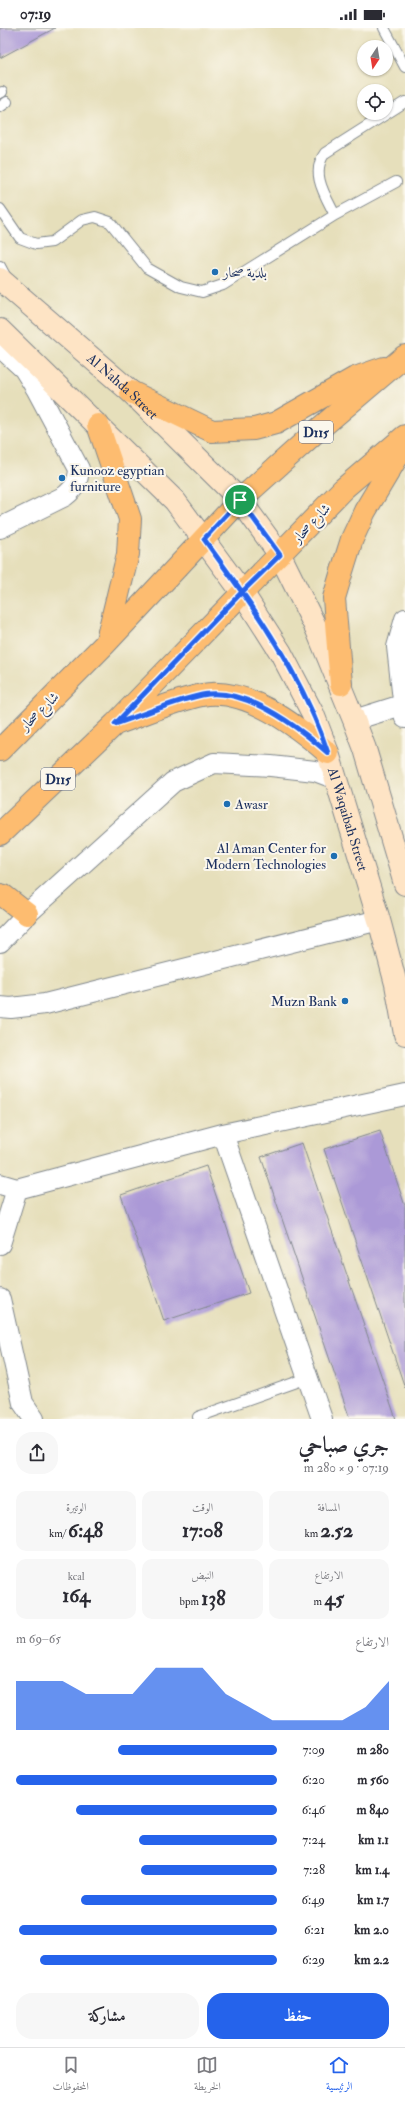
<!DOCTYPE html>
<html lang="ar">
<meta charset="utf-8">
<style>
:root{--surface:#fff;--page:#f7f7f7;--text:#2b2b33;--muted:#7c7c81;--line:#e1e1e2;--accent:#2563eb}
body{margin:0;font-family:"IM FELL Double Pica",Amiri,serif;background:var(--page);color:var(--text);direction:rtl;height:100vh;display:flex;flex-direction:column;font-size:15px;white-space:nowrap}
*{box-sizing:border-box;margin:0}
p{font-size:13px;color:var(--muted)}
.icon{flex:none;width:22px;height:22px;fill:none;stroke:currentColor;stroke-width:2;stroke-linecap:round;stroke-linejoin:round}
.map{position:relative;height:1391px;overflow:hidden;direction:ltr}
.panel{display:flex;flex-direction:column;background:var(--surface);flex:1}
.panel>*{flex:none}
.needle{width:26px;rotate:192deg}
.tools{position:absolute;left:357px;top:12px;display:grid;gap:8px}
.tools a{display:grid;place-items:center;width:36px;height:36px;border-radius:50%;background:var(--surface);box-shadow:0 1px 3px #0004;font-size:20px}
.pin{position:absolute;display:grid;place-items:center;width:34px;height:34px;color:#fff;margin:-17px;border:2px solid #fff;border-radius:50%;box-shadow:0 1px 4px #0007}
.round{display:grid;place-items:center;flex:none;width:42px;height:42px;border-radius:16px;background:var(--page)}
.summary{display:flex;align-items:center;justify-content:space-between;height:68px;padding:0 16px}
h1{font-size:22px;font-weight:800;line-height:30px}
.figures{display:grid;grid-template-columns:repeat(3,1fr);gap:6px;height:68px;padding:4px 16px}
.figures div{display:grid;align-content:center;border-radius:10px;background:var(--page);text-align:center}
.figures b{font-size:20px;font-weight:800}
.figures small{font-size:11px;font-weight:400}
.figures p{font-size:11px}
.chart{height:112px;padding:8px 16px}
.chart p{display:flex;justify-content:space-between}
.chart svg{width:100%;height:72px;margin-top:4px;fill:var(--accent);opacity:.7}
.cta{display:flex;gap:8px;margin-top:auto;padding:8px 16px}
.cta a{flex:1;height:46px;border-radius:16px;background:var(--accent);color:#fff;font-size:16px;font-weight:800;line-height:46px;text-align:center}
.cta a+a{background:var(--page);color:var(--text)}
ul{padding:0 16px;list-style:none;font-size:13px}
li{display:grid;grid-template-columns:64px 48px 1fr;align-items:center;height:30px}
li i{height:10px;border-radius:5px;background:var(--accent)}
.status{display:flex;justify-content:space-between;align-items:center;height:28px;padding:0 20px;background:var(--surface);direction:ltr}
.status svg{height:11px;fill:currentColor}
.dock{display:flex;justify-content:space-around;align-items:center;height:56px;border-top:1px solid var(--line);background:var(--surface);font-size:11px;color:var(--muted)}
.dock a{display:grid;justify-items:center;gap:2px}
.dock .current{color:var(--accent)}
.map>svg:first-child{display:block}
.building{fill:#ab99d7}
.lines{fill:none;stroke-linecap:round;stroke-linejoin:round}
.service-casing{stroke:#80878c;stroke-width:12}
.minor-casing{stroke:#80878c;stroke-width:22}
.secondary-casing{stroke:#80878c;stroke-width:24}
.primary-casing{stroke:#80878c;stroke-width:24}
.service{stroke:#fff;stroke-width:10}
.minor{stroke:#fff;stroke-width:20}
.secondary{stroke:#fee4c5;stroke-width:22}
.primary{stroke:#fdbc6f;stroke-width:22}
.route-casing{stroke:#fff;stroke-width:8}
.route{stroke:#2563eb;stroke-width:5}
.poi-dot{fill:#1f6fb2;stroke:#fbf7ec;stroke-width:1.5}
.labels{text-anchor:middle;stroke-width:4;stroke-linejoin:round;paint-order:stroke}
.shield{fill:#fbf7ec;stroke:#5e6b89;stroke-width:1}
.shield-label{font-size:13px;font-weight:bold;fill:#1b2f5e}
.poi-label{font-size:14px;fill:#1b2f5e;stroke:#fbf7ec;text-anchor:start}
.street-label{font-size:14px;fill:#1b2f5e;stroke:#fbf7ec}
</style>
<div class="status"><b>07:19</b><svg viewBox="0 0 49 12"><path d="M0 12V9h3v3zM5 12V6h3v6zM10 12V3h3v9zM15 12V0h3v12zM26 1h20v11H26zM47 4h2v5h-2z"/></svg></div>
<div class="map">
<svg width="405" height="1391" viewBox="0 0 405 1391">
<rect width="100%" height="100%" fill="#fbf7ec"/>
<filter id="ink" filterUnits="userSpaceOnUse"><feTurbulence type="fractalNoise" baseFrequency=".025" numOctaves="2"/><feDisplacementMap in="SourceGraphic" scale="8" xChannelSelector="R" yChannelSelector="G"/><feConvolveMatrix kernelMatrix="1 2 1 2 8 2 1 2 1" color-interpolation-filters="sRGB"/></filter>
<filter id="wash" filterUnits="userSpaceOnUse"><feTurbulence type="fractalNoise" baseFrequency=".012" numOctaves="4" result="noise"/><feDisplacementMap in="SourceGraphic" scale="16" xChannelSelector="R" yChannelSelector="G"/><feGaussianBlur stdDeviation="0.9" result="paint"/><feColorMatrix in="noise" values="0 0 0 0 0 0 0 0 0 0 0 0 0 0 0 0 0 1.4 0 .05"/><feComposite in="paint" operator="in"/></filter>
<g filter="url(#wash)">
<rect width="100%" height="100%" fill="#e6dfbb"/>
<g id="blocks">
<path class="building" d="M 0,0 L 55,0 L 0,30 Z
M 380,1103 L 405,1178 L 405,1360 L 324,1121 Z
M 302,1115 L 396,1391 L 350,1391 L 261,1129 Z
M 206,1138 L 249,1265 L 164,1293 L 121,1167 Z"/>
</g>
</g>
<g filter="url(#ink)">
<use href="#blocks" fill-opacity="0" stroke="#80878c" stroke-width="1"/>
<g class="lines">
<g class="service-casing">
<path id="service" d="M 384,0 L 405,39
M 0,65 L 2,64
M 0,79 L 7,74
M 0,181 L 20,210 L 36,216 L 52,214 L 82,192 L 95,189 L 110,194 L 147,240 L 181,259 L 202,264 L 223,257 L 335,187 L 396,154
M 335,187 C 325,167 310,145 325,125 L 405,74
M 0,238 L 8,253
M 198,1389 L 308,1350"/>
</g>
<g class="minor-casing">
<path id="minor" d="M 0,319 L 24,341 L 37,362 L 79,441 C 78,454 75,460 65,468 L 0,500
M 405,591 L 397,619 L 405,690
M 354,692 L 405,676
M 0,914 L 27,886 L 173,754 L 214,735 L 271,738 L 315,743 L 336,751
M 0,979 L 11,980 L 45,976 L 379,892
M 223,1106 L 322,1391
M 0,1156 L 17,1161 L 223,1106 L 405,1067
M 0,1216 L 17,1161
M 0,1271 L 23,1375 L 34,1391"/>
</g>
<g class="secondary-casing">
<g id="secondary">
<path id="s1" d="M 0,251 L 131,364 L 240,472 L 280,527 L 317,602 L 354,692 L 365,721 L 405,856"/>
<path id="s2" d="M 0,302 L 175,473 L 242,564 L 281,625 L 313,686 L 328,725 L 379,892 L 396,956 L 405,1006"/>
</g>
</g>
<g class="primary-casing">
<path id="primary" d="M 131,364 L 212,403 L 254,401 L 276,395 L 355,350 L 384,340
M 98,397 L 130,491 L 128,526 L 107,612
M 341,656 L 334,570 L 342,543 L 352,511 L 365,483 L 405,416
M 118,695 C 144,686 176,672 202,667 C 246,658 297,698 328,725
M 0,722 L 106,615 L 240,472 L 319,401 L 405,328
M 0,806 L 115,696 L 343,461 L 405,408
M 0,867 L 4,868 L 27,886"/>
</g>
<use href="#service" class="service"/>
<use href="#minor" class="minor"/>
<use href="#secondary" class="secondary"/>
<use href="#primary" class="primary"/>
</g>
</g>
<g class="lines" filter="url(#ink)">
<g class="route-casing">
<path id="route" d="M 240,472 L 204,511 L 242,564 L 115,696 C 142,687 174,673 202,667 C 245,658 297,698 328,725 C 309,667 277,614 242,564 L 280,527 L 240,472"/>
</g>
<use href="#route" class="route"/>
</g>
<g class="poi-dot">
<circle cx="215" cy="244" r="4"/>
<circle cx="62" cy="450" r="4"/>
<circle cx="227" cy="776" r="4"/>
<circle cx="334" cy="828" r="4"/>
<circle cx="345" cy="973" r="4"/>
</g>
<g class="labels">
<g class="shield">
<rect x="299" y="393" width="34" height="22" rx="3"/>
<rect x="41" y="740" width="34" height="22" rx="3"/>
</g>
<g class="shield-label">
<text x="316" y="409">D115</text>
<text x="58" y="756">D115</text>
</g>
<g class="poi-label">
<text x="223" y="249">بلدية صحار</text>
<text x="70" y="447">Kunooz egyptian<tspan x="70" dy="16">furniture</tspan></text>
<text x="235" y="781">Awasr</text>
<text x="326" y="825" text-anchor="end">Al Aman Center for<tspan x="326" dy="16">Modern Technologies</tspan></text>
<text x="337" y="978" text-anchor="end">Muzn Bank</text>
</g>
<g class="street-label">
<text dy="5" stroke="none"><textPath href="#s1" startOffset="163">Al Nahda Street</textPath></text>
<text transform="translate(311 495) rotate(-47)" y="5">شارع صحار</text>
<text transform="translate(39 683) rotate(-45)" y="5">شارع صحار</text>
<text dy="5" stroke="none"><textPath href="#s2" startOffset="610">Al Waqaibah Street</textPath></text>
</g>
</g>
</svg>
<div class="tools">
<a><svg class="needle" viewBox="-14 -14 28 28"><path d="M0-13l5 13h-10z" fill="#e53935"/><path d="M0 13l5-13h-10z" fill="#7c7c81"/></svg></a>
<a><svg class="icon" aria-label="locate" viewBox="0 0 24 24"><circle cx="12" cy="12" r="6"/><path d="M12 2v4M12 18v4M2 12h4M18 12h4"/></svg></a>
</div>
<div class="pin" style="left:240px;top:472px;background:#1e9e55"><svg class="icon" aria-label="arrive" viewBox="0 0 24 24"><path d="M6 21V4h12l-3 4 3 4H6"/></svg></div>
</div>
<section class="panel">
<div class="summary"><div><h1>جري صباحي</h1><p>07:19 · 9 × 280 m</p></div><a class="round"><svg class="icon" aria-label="share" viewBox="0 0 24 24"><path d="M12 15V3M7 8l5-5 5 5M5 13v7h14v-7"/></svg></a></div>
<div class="figures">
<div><p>المسافة</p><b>2.52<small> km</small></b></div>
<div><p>الوقت</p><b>17:08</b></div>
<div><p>الوتيرة</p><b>6:48<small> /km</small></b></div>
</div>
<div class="figures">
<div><p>الارتفاع</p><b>45<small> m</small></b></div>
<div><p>النبض</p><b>138<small> bpm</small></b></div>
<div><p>kcal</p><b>164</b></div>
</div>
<div class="chart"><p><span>الارتفاع</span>65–69 m</p>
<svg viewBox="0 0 160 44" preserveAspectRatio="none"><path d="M0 44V14L10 14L20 14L30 22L40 22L50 22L60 6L70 6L80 6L90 22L100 30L110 38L120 38L130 38L140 38L150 30L160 14V44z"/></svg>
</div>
<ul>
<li><b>280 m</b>7:09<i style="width:61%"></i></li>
<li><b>560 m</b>6:20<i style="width:100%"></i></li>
<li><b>840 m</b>6:46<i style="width:77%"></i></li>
<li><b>1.1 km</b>7:24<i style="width:53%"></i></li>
<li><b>1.4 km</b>7:28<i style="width:52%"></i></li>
<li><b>1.7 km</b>6:49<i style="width:75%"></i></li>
<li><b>2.0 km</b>6:21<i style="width:99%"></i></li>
<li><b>2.2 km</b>6:29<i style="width:91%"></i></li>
</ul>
<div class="cta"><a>حفظ</a><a>مشاركة</a></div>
</section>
<nav class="dock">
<a class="current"><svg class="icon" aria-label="home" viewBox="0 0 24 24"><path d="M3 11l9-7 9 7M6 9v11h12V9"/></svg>الرئيسية</a>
<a><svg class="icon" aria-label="map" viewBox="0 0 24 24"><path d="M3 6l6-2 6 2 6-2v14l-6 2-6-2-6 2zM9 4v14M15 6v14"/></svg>الخريطة</a>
<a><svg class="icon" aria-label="saved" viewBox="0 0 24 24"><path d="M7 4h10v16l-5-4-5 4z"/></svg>المحفوظات</a>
</nav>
